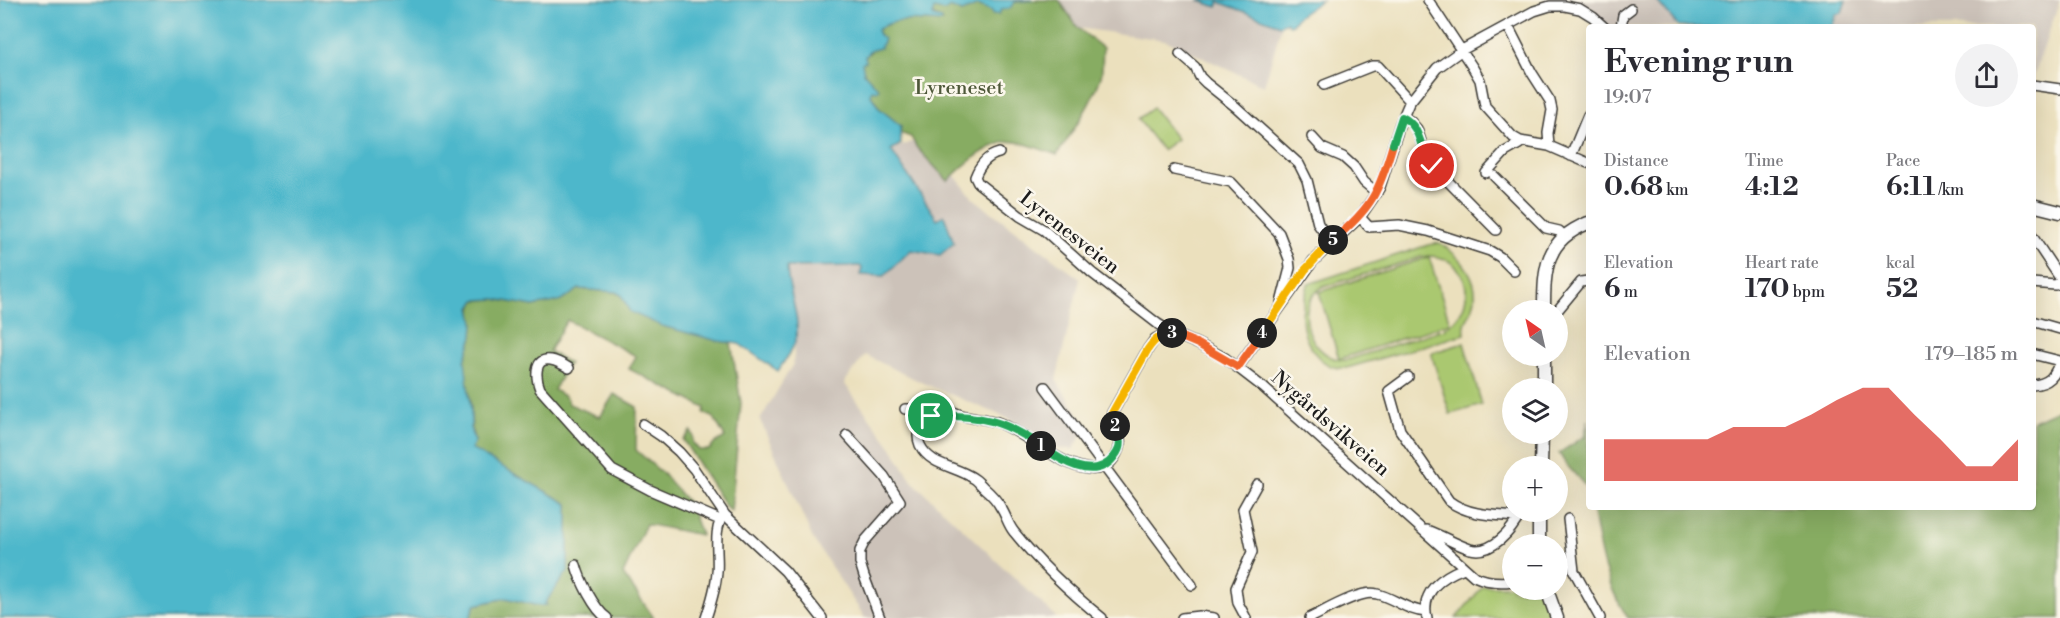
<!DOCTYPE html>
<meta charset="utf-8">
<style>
:root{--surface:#fff;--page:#f2f2f3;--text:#2b2b33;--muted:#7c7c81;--accent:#d93025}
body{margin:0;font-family:"Libre Bodoni",serif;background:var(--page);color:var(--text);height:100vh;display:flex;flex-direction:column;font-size:22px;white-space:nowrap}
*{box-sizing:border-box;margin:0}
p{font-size:20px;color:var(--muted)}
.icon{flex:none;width:33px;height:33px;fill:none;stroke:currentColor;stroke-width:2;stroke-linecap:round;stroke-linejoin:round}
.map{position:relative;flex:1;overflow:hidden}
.sheet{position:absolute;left:1586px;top:24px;width:450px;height:486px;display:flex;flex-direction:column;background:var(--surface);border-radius:6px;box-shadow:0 6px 24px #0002}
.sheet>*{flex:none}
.needle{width:39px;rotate:326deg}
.fabs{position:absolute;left:1502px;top:300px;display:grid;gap:12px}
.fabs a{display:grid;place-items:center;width:66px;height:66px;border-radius:50%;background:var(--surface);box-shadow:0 6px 24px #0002;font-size:30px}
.pin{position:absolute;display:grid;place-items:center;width:51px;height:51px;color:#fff;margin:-26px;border:3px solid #fff;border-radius:50%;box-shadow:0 2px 6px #0007}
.km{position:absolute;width:30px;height:30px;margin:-15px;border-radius:50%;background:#222;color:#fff;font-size:16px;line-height:30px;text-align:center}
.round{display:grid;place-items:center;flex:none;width:63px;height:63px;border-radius:32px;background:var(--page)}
.overview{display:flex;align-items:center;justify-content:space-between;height:102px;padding:0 18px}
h1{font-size:33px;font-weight:700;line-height:45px}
.figures{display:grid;grid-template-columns:repeat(3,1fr);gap:9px;height:102px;padding:6px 18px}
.figures div{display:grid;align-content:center}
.figures b{font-size:26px;font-weight:700}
.figures small{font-size:16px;font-weight:400}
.figures p{font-size:16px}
.chart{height:168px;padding:12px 18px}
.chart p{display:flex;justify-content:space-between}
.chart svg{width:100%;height:108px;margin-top:6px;fill:var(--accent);opacity:.7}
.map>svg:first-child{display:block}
.industrial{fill:#ccc2b9}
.green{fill:#aac86f;stroke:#637246;stroke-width:1.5;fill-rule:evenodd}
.forest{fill:#87ac62;stroke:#52643f;stroke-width:1.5}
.water{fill:#4db7cb;stroke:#346a74;stroke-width:1.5}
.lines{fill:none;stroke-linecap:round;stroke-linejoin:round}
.minor-casing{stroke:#3b3934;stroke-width:12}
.major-casing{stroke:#3b3934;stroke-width:15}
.minor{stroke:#fff;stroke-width:9}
.major{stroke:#fff;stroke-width:12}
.split-1-casing{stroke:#fff;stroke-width:12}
.split-2-casing{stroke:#fff;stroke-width:12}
.split-3-casing{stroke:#fff;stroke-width:12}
.split-4-casing{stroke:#fff;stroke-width:12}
.split-5-casing{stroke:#fff;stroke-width:12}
.split-6-casing{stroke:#fff;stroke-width:12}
.split-7-casing{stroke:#fff;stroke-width:12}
.split-1{stroke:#22a559;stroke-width:8}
.split-2{stroke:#22a559;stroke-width:8}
.split-3{stroke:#f5b400;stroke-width:8}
.split-4{stroke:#f0652b;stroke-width:8}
.split-5{stroke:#f5b400;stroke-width:8}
.split-6{stroke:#f0652b;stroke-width:8}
.split-7{stroke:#22a559;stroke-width:8}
.labels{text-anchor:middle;stroke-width:5;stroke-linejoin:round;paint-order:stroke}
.park-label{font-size:20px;fill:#4e5839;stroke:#fbf7ec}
.street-label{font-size:20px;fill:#1c1c1c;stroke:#fbf7ec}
</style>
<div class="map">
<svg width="2060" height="618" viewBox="0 0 2060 618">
<rect width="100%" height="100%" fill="#fbf7ec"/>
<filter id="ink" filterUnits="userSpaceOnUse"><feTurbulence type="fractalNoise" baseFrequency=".0167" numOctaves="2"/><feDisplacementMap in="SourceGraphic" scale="12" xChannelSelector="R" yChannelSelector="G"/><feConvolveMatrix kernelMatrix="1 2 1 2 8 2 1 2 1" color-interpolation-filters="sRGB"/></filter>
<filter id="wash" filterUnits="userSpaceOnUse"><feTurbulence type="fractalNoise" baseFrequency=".008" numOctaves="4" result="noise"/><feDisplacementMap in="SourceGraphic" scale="24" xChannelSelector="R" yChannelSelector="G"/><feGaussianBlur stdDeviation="1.35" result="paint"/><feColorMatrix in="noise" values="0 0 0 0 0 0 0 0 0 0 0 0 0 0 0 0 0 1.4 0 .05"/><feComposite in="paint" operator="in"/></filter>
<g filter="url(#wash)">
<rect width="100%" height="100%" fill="#ebe0bd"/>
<path class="industrial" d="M 1059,0 L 1198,0 L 1216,7 L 1219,2 L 1279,25 L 1282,24 L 1264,86 L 1165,40 L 1078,28 Z
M 1557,0 L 1656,0 L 1679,27 L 1602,27 L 1559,5 Z
M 1846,0 L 2060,0 L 2033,78 L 2032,27 L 1833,27 L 1836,15 L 1842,13 Z
M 924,138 L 973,198 L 1080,279 L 1056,380 L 1086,426 L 1074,449 L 1058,449 L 1005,417 L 923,383 L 865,355 L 844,383 L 892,448 L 912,481 L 1057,618 L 865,618 L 813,539 L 760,420 L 793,364 L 797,323 L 794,303 L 768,261 L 793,267 L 860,266 L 862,267 L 860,275 L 884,276 L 911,250 L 954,243 L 945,215 L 937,220 L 891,149 Z"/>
<path class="green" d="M 1153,108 L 1177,139 L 1162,150 L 1138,119 Z
M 1440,243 C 1461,257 1482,280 1473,307 C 1469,319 1463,321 1465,334 L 1347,368 C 1320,371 1302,341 1302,317 C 1302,305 1306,295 1308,284 L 1428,245 ZM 1429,256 C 1471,257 1479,309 1444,329 L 1347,360 C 1311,362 1290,306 1323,287 L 1421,257 Z
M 1429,257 L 1450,323 L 1339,359 L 1319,292 Z
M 1464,343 L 1482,405 L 1450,414 L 1431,353 Z
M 1483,586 L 1512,586 L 1512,590 L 1547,590 L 1556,618 L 1456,618 Z"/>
<path class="forest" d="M 1033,0 L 1059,0 L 1078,28 L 1103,48 C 1102,57 1103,68 1101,77 C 1091,105 1073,131 1057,155 C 1044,151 1030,144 1016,142 C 994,138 962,166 948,181 L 917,148 L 911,137 L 900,133 L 901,126 L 879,108 L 870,93 L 873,84 C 870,79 866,76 864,72 C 855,57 875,50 883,42 L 877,30 C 894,16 922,21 942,21 L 932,14 L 933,9 L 950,7 L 962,12 L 978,5 C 992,9 1004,14 1014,2 Z
M 579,289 L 616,292 L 662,326 L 731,343 L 741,403 L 731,511 L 726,507 L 683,440 L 691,431 L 693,436 L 693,443 L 699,450 L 709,450 L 715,443 L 725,437 L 714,418 L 704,413 L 705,408 L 629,369 L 636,356 L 567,320 L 549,351 L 569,363 L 554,390 L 567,398 L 569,404 L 600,417 L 614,394 L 637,407 L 636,450 L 663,474 L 690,505 L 701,535 L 646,524 L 623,574 L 654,618 L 470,618 L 475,605 L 506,598 L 539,606 L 545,603 L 568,571 L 568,504 L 470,449 L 475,441 C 470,430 472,421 471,409 C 470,394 465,378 465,362 C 465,353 472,344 473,335 C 476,322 467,311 476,300 L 495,299 L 533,306 L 561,300 Z
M 2060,409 L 2060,618 L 1628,618 C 1604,582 1599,549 1592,507 L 2032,507 L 2033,421 Z
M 1588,420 L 1588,489 L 1565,463 L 1559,453 L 1584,437 Z"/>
<path class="water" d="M 0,0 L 1033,0 L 1015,2 L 1010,8 L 1001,10 L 999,14 L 993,14 L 992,11 L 978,5 L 962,12 L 950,7 L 944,11 L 934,9 L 932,15 L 934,17 L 942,19 L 942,22 C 922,21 895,16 877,30 L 879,35 L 884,39 L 880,48 L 869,51 L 865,57 L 866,61 L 862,63 L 864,73 L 879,89 L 877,91 L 872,90 L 870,94 L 879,108 L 901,126 L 900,130 L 901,144 L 891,150 L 937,219 L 944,215 L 954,243 L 940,255 L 911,250 L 884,276 L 860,275 L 862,268 L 860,266 L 787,267 C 787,292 805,323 793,347 C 789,355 783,363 778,371 L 739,344 L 718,341 L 662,326 L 630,312 L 621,295 L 616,292 L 579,289 L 561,301 L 533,306 L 495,299 L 476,300 L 471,308 L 474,322 L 473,336 L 465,360 L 471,411 L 471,432 L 475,441 L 471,449 L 568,504 L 568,571 L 545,603 L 547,605 L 539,606 L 506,598 L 475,605 L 470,618 L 0,618 Z
M 1198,0 L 1322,0 L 1296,18 L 1292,24 L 1288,25 L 1287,22 L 1280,25 L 1219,2 L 1217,7 Z
M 1656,0 L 1846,0 L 1842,13 L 1836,15 L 1832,27 L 1679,27 Z"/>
</g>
<g filter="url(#ink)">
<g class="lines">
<g class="minor-casing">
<path id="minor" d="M 1428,0 L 1473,68 L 1480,80 L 1485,106 L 1513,137 L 1520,141 L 1549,146 L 1588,163
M 1508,26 L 1532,73 L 1550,101 L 1552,110 L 1548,133 L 1549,146
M 1621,27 L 1623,15 L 1631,9
M 1180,54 L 1195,67 L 1200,77 L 1206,83 L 1236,107 L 1299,164 L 1307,180 L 1318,224 L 1331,242
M 1324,85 L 1372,66 L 1378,66 L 1410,101
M 2032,85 L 2060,89
M 1403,117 L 1410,121 L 1417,129 L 1427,160 L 1496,230
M 1312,137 L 1322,148 L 1343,157 L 1354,167 L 1364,182 L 1377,193
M 999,153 C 987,156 979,166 975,177 L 978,183 L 1020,216 L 1044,230 L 1092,273 L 1158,324 L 1173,333
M 1571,156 L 1588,115
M 1174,170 L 1231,182 L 1279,233 L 1289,259 L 1290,268 L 1281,303
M 1486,173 L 1505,152 L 1519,144 L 1520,141
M 1494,176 L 1546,228 L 1559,231 L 1565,237
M 1360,217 L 1369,227 L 1399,225 L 1428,231 L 1490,251 L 1500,257 L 1514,271
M 2032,236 L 2060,278 L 2060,283
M 2032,283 L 2055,285 L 2060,283
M 1557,311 L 1581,282 L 1588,281
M 2032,321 L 2060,329
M 2032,354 L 2060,361
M 1238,367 L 1313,261 L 1360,217 L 1373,198 L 1380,187 L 1400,124 L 1409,103 L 1437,68 L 1462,50 L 1534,11 L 1550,6 L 1565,6 L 1580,9 L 1593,17 L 1604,27
M 569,368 C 564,365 557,361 551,360 C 533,357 536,379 540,389 L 612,470 L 650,490 L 720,520
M 1408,377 L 1389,391 L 1400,430 L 1449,501 C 1469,516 1495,515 1519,517
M 2032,385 C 2049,384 2055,376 2060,361
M 1045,387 L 1192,585
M 905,409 C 919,409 934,408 947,410 C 953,411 959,415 965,416 C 975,418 986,419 997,422 C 1027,430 1098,505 1119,448 C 1124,436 1112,425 1112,413 L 1148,349 L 1155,339 L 1164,334 L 1172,333 L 1198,344 L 1225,358 L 1264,388 L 1474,576 C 1487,582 1498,583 1512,581
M 943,416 C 927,414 913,428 920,445 C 930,466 956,466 973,478 C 977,480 980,484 983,487 C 990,493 997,500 1001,508 C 1006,515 1008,525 1014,532 C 1040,564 1070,592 1102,618
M 643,424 L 661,436 L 679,452 L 694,469 L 725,515 L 785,571 L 822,618
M 847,435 L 884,476 L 900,501 L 865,541 L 860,551 L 860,563 L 864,576 L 880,618
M 1568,519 L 1574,571 L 1600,618
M 1426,530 C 1441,535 1455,544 1470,549 C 1492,555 1512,530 1521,513
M 576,565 C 580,580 594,609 607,618
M 706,618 C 711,603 716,587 717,572 C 719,557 712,527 724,516
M 1182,618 L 1199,616 L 1214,618
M 1246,618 L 1238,603 L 1236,588 L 1252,552 L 1243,509 L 1257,484
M 1310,618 C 1325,611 1361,589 1377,594 C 1394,598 1408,611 1426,612
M 1427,618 C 1420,591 1443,576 1464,568"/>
</g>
<g class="major-casing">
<path id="major" d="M 2032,205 L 2060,212
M 1544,310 C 1544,269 1545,240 1588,223
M 1544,388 L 1544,356
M 1541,466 L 1542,434
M 1539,544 L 1539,512
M 1547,590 L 1557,618"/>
</g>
<use href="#minor" class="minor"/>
<use href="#major" class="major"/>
</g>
</g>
<g class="lines" filter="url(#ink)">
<g class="split-1-casing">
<path id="split-1" d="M 931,416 C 939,415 947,416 955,416 C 990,417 1012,426 1041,446"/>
</g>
<g class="split-2-casing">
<path id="split-2" d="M 1041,446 C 1060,460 1094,483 1114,457 C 1123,446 1120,439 1115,426"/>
</g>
<g class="split-3-casing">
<path id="split-3" d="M 1115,426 L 1112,420 L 1112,413 L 1148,349 C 1155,339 1160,335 1172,333"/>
</g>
<g class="split-4-casing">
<path id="split-4" d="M 1172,333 L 1198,344 L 1238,367 L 1262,333"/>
</g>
<g class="split-5-casing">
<path id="split-5" d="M 1262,333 L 1305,270 L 1333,240"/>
</g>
<g class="split-6-casing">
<path id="split-6" d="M 1333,240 C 1372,208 1379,192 1393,144"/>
</g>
<g class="split-7-casing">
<path id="split-7" d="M 1393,144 L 1402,117 C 1423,127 1418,150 1432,166"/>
</g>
<use href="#split-1" class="split-1"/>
<use href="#split-2" class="split-2"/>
<use href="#split-3" class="split-3"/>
<use href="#split-4" class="split-4"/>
<use href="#split-5" class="split-5"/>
<use href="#split-6" class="split-6"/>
<use href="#split-7" class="split-7"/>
</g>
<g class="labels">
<g class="park-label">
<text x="959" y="94">Lyreneset</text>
</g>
<g class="street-label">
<text transform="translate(1070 232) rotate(38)" y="7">Lyrenesveien</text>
<text transform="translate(1331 423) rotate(41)" y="7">Nygårdsvikveien</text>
</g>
</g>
</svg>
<div class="fabs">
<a><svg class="needle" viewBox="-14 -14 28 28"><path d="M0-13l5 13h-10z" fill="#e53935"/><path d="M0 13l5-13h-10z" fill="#7c7c81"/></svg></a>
<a><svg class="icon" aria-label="layers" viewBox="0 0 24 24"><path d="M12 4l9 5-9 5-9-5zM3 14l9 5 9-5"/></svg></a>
<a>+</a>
<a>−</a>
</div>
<div class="pin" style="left:931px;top:416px;background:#1e9e55"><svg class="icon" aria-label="arrive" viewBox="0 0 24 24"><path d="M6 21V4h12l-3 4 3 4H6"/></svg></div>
<div class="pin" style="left:1432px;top:166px;background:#d93025"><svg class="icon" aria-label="check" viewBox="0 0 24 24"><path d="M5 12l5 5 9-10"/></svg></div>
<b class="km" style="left:1041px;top:446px">1</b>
<b class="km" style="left:1115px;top:426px">2</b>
<b class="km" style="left:1172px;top:333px">3</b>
<b class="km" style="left:1262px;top:333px">4</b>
<b class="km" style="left:1333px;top:240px">5</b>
<section class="sheet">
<div class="overview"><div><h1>Evening run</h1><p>19:07</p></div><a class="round"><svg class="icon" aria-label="share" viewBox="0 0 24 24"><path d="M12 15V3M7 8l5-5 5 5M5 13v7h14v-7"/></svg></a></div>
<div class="figures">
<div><p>Distance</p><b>0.68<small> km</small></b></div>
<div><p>Time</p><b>4:12</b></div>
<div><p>Pace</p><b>6:11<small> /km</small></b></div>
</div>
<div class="figures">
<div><p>Elevation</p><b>6<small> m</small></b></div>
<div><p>Heart rate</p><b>170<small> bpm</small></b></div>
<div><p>kcal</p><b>52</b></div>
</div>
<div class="chart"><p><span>Elevation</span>179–185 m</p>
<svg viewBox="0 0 160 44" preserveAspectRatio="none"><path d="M0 44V27L10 27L20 27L30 27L40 27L50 22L60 22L70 22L80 17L90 11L100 6L110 6L120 17L130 27L140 38L150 38L160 27V44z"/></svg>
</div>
</section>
</div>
